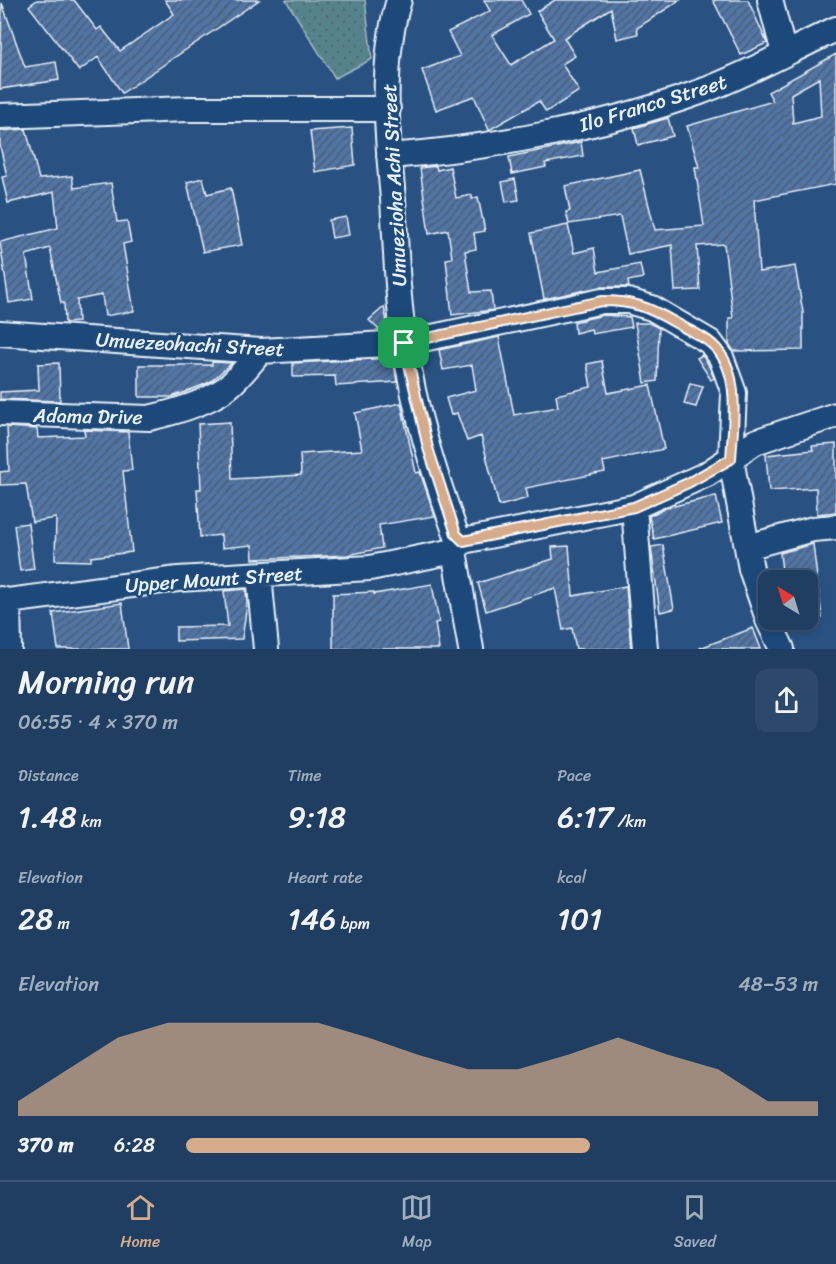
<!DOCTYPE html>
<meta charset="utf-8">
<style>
:root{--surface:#1f3e62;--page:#2c496b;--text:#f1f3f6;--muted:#a1aebe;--line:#3c5777;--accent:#d6ab8b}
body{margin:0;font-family:Sriracha,sans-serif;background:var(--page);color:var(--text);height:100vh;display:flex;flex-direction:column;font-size:22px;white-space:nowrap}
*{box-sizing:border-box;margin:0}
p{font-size:20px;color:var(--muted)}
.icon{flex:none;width:33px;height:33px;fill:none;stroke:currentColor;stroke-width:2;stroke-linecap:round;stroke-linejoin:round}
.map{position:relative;height:649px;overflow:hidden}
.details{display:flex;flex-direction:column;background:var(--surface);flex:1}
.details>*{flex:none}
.needle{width:39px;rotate:322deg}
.fabs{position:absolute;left:758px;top:570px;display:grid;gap:12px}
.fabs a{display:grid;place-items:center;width:60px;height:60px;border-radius:12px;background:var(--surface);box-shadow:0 3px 9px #0003,0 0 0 2px var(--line);font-size:30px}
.pin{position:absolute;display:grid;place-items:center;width:51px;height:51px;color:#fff;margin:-26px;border-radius:12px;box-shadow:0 3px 9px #0006}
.round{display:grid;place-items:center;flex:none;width:63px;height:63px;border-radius:12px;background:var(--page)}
.overview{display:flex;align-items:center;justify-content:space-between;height:102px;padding:0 18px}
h1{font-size:33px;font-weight:600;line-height:45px}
.figures{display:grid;grid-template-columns:repeat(3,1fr);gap:9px;height:102px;padding:6px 18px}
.figures div{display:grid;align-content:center}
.figures b{font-size:30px;font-weight:600}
.figures small{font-size:16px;font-weight:400}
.figures p{font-size:16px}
.chart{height:168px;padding:12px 18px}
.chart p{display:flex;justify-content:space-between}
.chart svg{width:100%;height:108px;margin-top:6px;fill:var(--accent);opacity:.7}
ul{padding:0 18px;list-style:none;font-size:20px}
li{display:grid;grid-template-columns:96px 72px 1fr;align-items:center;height:45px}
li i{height:15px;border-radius:8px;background:var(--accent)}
.tabs{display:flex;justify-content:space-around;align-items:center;height:84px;border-top:2px solid var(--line);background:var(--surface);font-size:16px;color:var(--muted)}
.tabs a{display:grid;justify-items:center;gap:3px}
.tabs .on{color:var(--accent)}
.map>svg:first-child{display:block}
.green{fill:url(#green-dots);stroke:#a0bac2;stroke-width:1.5}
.building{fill:url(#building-hatch);stroke:#e8f1f8;stroke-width:1.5;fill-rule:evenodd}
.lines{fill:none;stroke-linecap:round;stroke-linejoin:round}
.minor-casing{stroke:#e8f1f8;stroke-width:28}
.minor{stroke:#1f4a7a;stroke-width:24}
.route-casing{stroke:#fff;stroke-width:12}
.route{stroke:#d6ab8b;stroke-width:8}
.labels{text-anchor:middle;stroke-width:5;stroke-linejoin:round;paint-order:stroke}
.street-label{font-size:20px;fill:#e8f1f8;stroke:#1f4a7a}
</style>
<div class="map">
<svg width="836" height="649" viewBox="0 0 836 649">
<defs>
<pattern id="green-dots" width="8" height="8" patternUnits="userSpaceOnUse" patternTransform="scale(1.5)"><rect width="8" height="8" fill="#57838b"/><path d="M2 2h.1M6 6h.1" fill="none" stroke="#506b71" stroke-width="1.8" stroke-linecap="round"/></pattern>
<pattern id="building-hatch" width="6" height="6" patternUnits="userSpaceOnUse" patternTransform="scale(1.5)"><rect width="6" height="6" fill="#5174a4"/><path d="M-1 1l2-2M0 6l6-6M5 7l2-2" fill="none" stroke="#4c5e77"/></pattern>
</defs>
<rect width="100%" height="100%" fill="#295282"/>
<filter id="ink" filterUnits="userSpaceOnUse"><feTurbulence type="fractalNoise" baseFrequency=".0167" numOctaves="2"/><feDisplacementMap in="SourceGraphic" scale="12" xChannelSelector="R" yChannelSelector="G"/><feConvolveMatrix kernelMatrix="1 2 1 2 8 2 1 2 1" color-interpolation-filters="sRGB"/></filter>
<g filter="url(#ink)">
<path class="green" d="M 286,0 L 365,0 L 372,59 L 335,78 Z"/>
<path class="building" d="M 37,0 L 74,0 L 97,30 L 101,27 L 120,51 L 174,14 L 165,0 L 259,0 L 122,93 L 98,57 L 79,71 L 29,6 Z
M 484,0 L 521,0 L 529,14 L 492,35 L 511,65 L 554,39 L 537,11 L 555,0 L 680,0 L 637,28 L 638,34 L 617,39 L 611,8 L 564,38 L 575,56 L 562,64 L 579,91 L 546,112 L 539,101 L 489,130 L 474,96 L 436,110 L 422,70 L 460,56 L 448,32 L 490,11 Z
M 713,0 L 748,0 L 767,43 L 741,55 Z
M 2,3 L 25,67 L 56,62 L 59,80 L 0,89 Z
M 836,54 L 836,184 L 754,200 L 759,272 L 795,266 L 803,312 L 803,350 L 734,351 L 729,344 L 729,318 L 733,318 L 724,244 L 697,246 L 700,290 L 675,291 L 672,245 L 628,254 L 620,216 L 569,224 L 566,212 L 570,211 L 565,186 L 640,170 L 655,230 L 704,226 L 695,167 L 699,167 L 687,126 L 773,101 L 768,92 ZM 819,78 L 821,116 L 793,123 L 791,94 Z
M 668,118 L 673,136 L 638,145 L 634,128 Z
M 352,128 L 355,165 L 315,172 L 310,131 Z
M 26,129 L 39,179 L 72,176 L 74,188 L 111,183 L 117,222 L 127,221 L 131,242 L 123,244 L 134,311 L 105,316 L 102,295 L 77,300 L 78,322 L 65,323 L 64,303 L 61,303 L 50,248 L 26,255 L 33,299 L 9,303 L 0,242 L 58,228 L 54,192 L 8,203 L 2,177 L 7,176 L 0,146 L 0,131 Z
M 581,142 L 583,156 L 545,163 L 546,167 L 512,174 L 509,157 Z
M 436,166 L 437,170 L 450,167 L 456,198 L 472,195 L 472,199 L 478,197 L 485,231 L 474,233 L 476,249 L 465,251 L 471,292 L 491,291 L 493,310 L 452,315 L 446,259 L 452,258 L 448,230 L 429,234 L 420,168 Z
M 203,178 L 207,194 L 231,188 L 242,245 L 203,252 L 187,182 Z
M 515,179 L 519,200 L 506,202 L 502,182 Z
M 346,217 L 349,235 L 332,238 L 329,220 Z
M 568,225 L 574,253 L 594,248 L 598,272 L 640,264 L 643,278 L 628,281 L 629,287 L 599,287 L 544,299 L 531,233 Z
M 384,307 L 387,322 L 379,330 L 369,320 Z
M 603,315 L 630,317 L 632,327 L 592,334 L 591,329 L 575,333 L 574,322 Z
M 635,323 L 649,323 L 659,328 L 657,381 L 645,383 Z
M 499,337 L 514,415 L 558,407 L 556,395 L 591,387 L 587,364 L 602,361 L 608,393 L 650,385 L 664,449 L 603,462 L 605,472 L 526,488 L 528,498 L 499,506 L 481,436 L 467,441 L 457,413 L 451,415 L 446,398 L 476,390 L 472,365 L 443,370 L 439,350 Z
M 702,355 L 708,364 L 714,378 L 711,380 L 697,358 Z
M 393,358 L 397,382 L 336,386 L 335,376 L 293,377 L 293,363 Z
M 212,362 L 232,363 L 210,382 L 183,393 L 171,397 L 139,397 L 139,365 L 212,365 Z
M 59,363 L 60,401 L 0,399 L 0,392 L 39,390 L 38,364 Z
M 690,383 L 703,386 L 696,407 L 684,404 Z
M 401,403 L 416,473 L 420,472 L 435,516 L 379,525 L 382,548 L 347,555 L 253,559 L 252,545 L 222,548 L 221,535 L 200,537 L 197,489 L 201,489 L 198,424 L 230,422 L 232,479 L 301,475 L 300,454 L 362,450 L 355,413 Z
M 7,427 L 37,429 L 38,438 L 85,436 L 84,430 L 128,432 L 132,470 L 123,471 L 132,552 L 91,557 L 91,561 L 55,560 L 56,518 L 32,522 L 26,484 L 0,485 L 0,472 L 9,471 Z
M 836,444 L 836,512 L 817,514 L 816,488 L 769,491 L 766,455 L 813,450 L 812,446 Z
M 716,496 L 722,523 L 654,539 L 649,516 L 666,508 Z
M 28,523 L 34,569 L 20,571 L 14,525 Z
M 813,544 L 822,618 L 807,619 L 807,580 L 783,580 L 780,553 Z
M 663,545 L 674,609 L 660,612 L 651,547 Z
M 569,546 L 573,596 L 626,586 L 631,649 L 576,649 L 572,628 L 563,630 L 555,588 L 486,611 L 478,583 L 553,559 L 552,547 Z
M 432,584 L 439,622 L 435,623 L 439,649 L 333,649 L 333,594 L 374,592 L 374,594 Z
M 246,589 L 247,604 L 242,639 L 176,641 L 176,627 L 228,626 L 224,591 Z
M 122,603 L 128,649 L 58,649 L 53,613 Z
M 753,628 L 761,649 L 700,649 L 700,648 Z"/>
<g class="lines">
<g class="minor-casing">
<path id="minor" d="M 399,0 C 380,63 387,134 393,199 C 396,248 397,297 405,345 C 414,410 434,473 456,534 L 463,541
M 770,0 L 784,53
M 0,116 L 188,109 L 388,109
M 389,156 C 488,149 606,126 700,92 C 747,75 791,50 836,29
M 0,333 L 261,351 L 404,343 L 602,301 L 628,301 L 652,308 L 710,342 L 721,357 L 734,393 L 731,459 L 751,569 L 768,619
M 0,413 L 149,418 C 171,413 206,403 225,389 C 238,380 250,363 261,351
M 634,507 L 645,649
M 463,541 L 634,507 L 707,474 L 755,442 L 836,415
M 747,547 L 813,529 L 836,527
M 454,551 L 471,649
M 259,575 L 266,649
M 0,599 L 8,601 L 178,579 L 370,568 L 454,551 L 463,541
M 8,601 L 9,649
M 768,620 L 782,649"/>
</g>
<use href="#minor" class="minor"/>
</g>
</g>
<g class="lines" filter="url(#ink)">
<g class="route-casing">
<path id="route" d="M 602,301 C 634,301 648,307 676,323 C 686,329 698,334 708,341 C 743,366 733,422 731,459 L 688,483 L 634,507 L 463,541 L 456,534 L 428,448 L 404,343 Z"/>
</g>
<use href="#route" class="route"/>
</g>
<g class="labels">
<g class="street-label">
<text transform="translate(653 103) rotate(-17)" y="7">Ilo Franco Street</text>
<text transform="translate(394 185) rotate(-93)" y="7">Umuezioha Achi Street</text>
<text transform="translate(190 344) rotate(3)" y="7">Umuezeohachi Street</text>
<text transform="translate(88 416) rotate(1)" y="7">Adama Drive</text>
<text transform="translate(214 579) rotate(-4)" y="7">Upper Mount Street</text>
</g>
</g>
</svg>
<div class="fabs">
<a><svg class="needle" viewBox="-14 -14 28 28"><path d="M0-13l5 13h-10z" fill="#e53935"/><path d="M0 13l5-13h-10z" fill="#a1aebe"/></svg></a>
</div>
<div class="pin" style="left:404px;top:343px;background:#1e9e55"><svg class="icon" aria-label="arrive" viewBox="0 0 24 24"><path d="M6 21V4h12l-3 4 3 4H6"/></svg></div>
</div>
<section class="details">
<div class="overview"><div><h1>Morning run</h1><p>06:55 · 4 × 370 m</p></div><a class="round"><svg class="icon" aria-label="share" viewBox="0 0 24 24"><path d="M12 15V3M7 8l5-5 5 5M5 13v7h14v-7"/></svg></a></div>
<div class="figures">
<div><p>Distance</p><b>1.48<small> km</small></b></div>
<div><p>Time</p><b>9:18</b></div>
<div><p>Pace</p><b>6:17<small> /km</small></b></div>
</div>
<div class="figures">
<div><p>Elevation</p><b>28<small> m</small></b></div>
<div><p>Heart rate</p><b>146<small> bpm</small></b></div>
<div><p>kcal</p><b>101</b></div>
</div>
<div class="chart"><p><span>Elevation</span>48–53 m</p>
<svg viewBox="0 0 160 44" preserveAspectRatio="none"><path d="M0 44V38L10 25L20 12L30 6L40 6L50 6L60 6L70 12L80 19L90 25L100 25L110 19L120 12L130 19L140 25L150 38L160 38V44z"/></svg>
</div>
<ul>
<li><b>370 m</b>6:28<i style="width:64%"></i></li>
</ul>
</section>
<nav class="tabs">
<a class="on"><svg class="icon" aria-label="home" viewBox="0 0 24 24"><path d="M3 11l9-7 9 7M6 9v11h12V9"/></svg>Home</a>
<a><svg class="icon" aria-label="map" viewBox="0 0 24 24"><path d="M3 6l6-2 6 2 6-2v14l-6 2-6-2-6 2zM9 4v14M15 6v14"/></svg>Map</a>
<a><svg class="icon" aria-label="saved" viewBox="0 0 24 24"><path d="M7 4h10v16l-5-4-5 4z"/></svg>Saved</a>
</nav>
